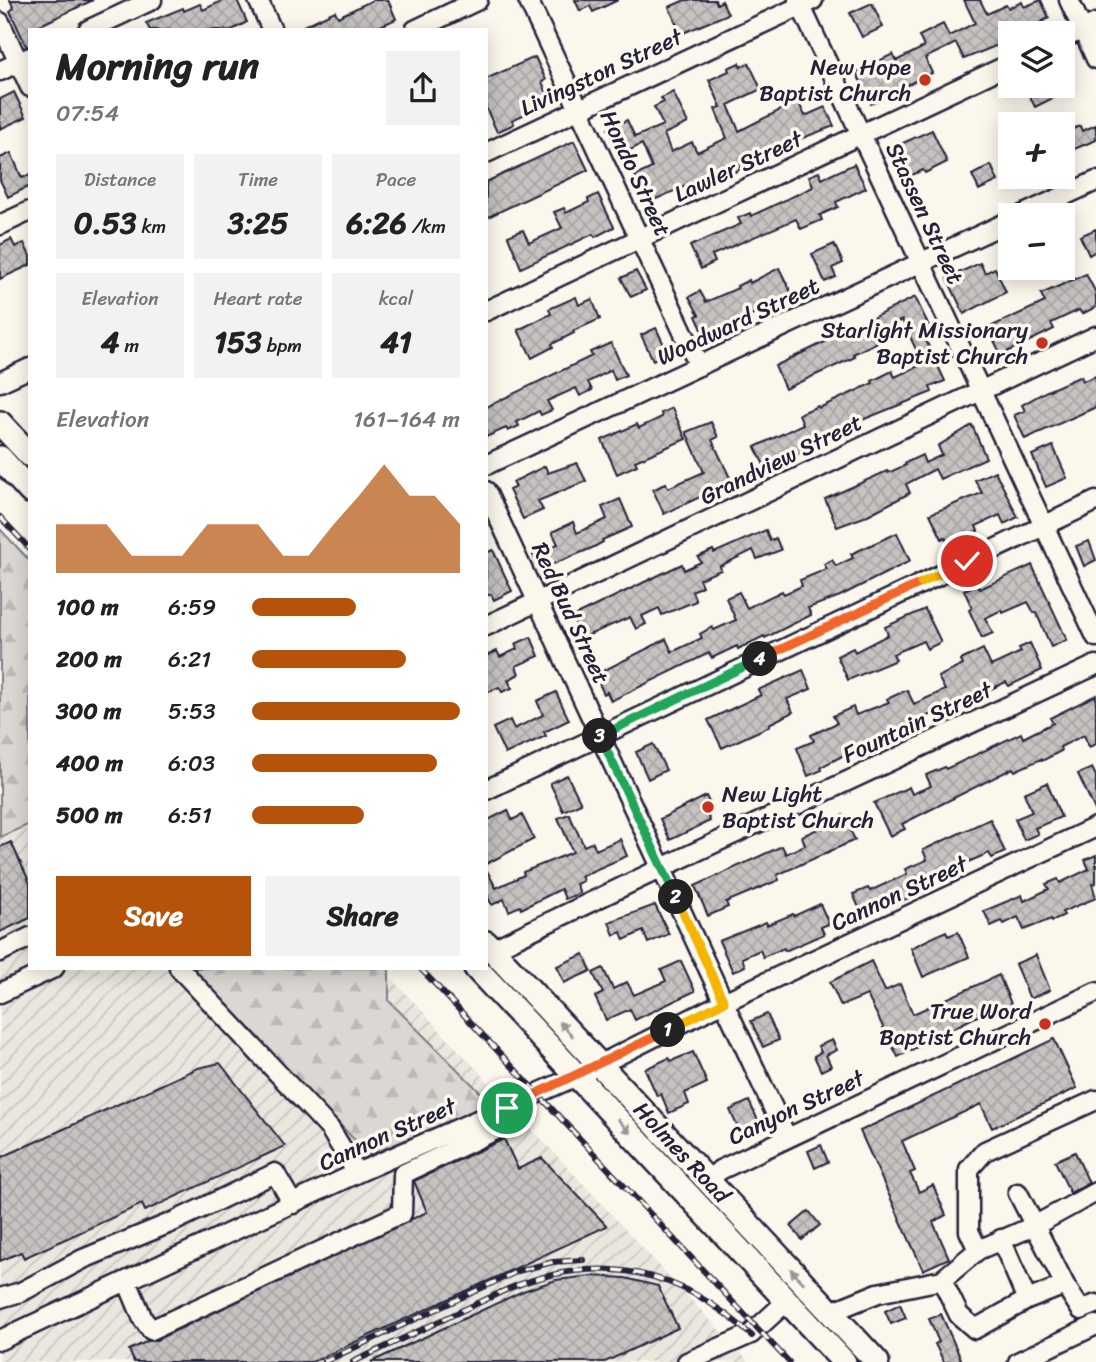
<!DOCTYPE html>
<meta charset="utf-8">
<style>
:root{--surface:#fff;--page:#f2f2f2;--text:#222;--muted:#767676;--accent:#b45309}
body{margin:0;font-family:Sriracha,sans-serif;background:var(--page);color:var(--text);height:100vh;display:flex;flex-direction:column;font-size:26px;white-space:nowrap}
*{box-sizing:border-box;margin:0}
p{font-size:23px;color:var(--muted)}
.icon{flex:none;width:38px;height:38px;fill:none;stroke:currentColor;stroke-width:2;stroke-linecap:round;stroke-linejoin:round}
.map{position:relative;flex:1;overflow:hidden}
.sheet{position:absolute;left:28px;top:28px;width:460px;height:942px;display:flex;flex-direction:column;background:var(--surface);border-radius:0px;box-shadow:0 4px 18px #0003}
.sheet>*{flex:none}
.tools{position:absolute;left:998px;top:21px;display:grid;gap:14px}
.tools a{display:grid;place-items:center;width:77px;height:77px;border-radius:0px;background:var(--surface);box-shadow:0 4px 18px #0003;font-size:35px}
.pin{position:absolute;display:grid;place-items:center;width:60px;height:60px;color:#fff;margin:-30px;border:4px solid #fff;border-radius:50%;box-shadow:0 2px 7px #0007}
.km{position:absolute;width:35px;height:35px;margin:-18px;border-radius:50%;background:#222;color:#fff;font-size:19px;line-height:35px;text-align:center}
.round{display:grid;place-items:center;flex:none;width:74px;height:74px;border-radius:0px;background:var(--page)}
.overview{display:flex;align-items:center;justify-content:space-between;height:119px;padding:0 28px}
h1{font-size:38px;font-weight:700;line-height:52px}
.figures{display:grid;grid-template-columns:repeat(3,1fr);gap:10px;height:119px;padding:7px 28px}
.figures div{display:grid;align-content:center;border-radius:0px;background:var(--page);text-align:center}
.figures b{font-size:30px;font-weight:700}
.figures small{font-size:19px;font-weight:400}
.figures p{font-size:19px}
.chart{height:196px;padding:14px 28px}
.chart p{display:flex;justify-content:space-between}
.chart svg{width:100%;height:126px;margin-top:7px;fill:var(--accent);opacity:.7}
.cta{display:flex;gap:14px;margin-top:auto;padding:14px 28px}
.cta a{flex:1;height:80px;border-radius:0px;background:var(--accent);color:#fff;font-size:28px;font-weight:700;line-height:80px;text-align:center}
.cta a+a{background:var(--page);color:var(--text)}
ul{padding:0 28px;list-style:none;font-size:23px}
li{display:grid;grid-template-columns:112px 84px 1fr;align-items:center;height:52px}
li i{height:18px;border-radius:9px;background:var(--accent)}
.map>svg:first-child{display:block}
.industrial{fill:url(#industrial-furrows)}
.forest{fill:url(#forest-firs);stroke:#7e7d87;stroke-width:2}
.building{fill:url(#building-cross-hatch);stroke:#22223b;stroke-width:2}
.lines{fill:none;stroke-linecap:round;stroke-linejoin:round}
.minor-casing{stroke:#22223b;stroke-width:23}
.major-casing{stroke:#22223b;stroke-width:28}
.minor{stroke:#fbf7ec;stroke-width:18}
.major{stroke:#fbf7ec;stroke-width:23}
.rail-casing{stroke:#22223b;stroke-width:6}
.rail{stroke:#fbf7ec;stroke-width:3.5;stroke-dasharray:10;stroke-linecap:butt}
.oneway{fill:#99979c}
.split-1-casing{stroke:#fff;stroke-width:14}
.split-2-casing{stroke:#fff;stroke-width:14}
.split-3-casing{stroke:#fff;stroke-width:14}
.split-4-casing{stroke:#fff;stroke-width:14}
.split-5-casing{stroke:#fff;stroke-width:14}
.split-6-casing{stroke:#fff;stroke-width:14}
.split-1{stroke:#f0652b;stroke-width:9}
.split-2{stroke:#f5b400;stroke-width:9}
.split-3{stroke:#22a559;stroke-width:9}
.split-4{stroke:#22a559;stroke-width:9}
.split-5{stroke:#f0652b;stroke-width:9}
.split-6{stroke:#f5b400;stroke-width:9}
.poi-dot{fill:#c8321e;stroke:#fbf7ec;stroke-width:2.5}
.labels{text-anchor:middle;stroke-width:7;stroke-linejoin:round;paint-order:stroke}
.poi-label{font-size:23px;fill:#22223b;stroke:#fbf7ec;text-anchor:end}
.street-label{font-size:23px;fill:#22223b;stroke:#fbf7ec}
</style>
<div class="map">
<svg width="1096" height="1362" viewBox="0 0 1096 1362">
<defs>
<pattern id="industrial-furrows" width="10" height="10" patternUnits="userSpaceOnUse" patternTransform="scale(1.75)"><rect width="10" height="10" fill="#ebe7df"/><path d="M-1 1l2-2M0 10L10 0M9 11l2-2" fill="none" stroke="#c9c6c0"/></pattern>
<pattern id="forest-firs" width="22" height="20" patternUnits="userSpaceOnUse" patternTransform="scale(1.75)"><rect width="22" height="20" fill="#dbd8d3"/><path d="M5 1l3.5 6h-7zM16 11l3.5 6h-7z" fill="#bcb9b6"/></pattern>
<pattern id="building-cross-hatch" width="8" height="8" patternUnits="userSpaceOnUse" patternTransform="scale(1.75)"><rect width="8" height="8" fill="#c6c2c0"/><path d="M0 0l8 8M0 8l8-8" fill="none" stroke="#aaa6a6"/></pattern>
</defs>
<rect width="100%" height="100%" fill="#fbf7ec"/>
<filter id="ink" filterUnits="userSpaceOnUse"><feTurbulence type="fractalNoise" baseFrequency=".0143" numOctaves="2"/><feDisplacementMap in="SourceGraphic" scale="14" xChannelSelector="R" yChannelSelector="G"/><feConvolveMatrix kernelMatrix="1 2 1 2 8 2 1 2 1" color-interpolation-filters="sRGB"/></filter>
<g filter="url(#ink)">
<path class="industrial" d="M 0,558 L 30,590 L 30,968 L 382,968 L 749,1362 L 0,1362 Z"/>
<path class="forest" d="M 0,529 L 30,561 L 30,824 L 0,837 Z
M 190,968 L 389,968 L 389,1001 L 492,1104 L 369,1155 Z"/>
<path class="building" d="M 10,0 L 93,0 L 30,30 L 30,46 L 26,46 L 10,11 L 14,8 Z
M 224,0 L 237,0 L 247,22 L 232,30 L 150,30 L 146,23 L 183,8 L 184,11 L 200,4 L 203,10 Z
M 373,0 L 388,0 L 396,19 L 372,30 L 295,30 L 335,11 L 338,17 Z
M 575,0 L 618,0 L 593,12 L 590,6 L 580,11 Z
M 685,0 L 715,0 L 717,4 L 722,1 L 728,14 L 681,34 L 669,7 Z
M 964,0 L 980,0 L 987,14 L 1006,5 L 1008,8 L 1022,2 L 1024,7 L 1041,0 L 1049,18 L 1021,33 L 1010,33 L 1010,40 L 964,59 L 956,43 L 925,58 L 932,73 L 907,85 L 908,87 L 871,104 L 856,72 L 893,54 L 896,61 L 924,47 L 919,36 L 943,24 L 949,36 L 975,23 Z
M 872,3 L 883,27 L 862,37 L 850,13 Z
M 535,57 L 546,80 L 542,82 L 551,102 L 512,120 L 514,124 L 497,132 L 486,108 L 486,79 Z
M 739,63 L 741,67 L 749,63 L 761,89 L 728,105 L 739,131 L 798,101 L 805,116 L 825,107 L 834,126 L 766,152 L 739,165 L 741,169 L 722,178 L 719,171 L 645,204 L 637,187 L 640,186 L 635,176 L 652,168 L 642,144 L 620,155 L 608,129 L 627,120 L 635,137 L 663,125 L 654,107 L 664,102 L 661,98 L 673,92 L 688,123 L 664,134 L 671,152 L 692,142 L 697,152 L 727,138 L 715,109 L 721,107 L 709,80 L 729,71 L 728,68 Z
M 1043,86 L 1060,86 L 1063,93 L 1035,107 L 1028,93 Z
M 14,92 L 26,117 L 0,129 L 0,99 Z
M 1096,125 L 1096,140 L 1062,154 L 1062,133 L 1080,126 L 1082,131 Z
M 932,130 L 947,162 L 925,173 L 923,170 L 901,180 L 890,155 L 898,151 L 896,146 Z
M 574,141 L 588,170 L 486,218 L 486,182 Z
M 11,153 L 22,178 L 30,175 L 30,186 L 8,197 L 0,180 L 0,158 Z
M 854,164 L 866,188 L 836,202 L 838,207 L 820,215 L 822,220 L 801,229 L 796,219 L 712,255 L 715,262 L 701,269 L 690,246 L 741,224 L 738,218 L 750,213 L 751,216 L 813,187 L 809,176 L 819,172 L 822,179 Z
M 991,165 L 998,181 L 979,190 L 972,175 Z
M 598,194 L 614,227 L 595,237 L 593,234 L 521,268 L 508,236 L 523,230 L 529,243 L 562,228 L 554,212 L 564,208 L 566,213 L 589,202 L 588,199 Z
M 1096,229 L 1096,251 L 1089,255 L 1080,236 Z
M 11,239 L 15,247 L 24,243 L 30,256 L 30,265 L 0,279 L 0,245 Z
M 834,244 L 843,263 L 832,268 L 836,277 L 825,282 L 812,254 Z
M 980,263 L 985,273 L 995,268 L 1006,292 L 964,314 L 947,278 Z
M 779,268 L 793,296 L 705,336 L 696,316 L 699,315 L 689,297 L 700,291 L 706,302 L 738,288 L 737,286 L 749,280 L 750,283 Z
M 636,271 L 646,290 L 631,297 L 621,278 Z
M 1086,274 L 1096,293 L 1096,307 L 1082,314 L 1079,310 L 1051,323 L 1054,329 L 1001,355 L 988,328 L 1045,302 L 1041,294 Z
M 576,297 L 579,305 L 592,299 L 600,319 L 573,331 L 574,333 L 552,344 L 553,347 L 532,358 L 518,330 L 551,314 L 549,309 Z
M 915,297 L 929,326 L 921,330 L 945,381 L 930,387 L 932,392 L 857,422 L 844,430 L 842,427 L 823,435 L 824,438 L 806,447 L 808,450 L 792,457 L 790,453 L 764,465 L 755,447 L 803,424 L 799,414 L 818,406 L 819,408 L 873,383 L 872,381 L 892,371 L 895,377 L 923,364 L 902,320 L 874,334 L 878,342 L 853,354 L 855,357 L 785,389 L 775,366 L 825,342 L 821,335 L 841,326 L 844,332 Z
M 656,328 L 668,353 L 653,360 L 641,335 Z
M 611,343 L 626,375 L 615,380 L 611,370 L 588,382 L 592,390 L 580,396 L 576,388 L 547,401 L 552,410 L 541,415 L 539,411 L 517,422 L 519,426 L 508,431 L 506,428 L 486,437 L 486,407 L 592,356 L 590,352 Z
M 1081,376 L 1083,381 L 1096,376 L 1096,407 L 1025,439 L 1014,415 L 1025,411 L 1022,405 L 1047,391 Z
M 672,408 L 686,439 L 635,461 L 637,465 L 617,474 L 602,440 L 637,424 L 639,428 L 662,417 L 661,413 Z
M 711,422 L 718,437 L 712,440 L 732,482 L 664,514 L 653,490 L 666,483 L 668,488 L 704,472 L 686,432 Z
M 972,425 L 986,458 L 940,479 L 935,469 L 906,484 L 910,493 L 864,517 L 837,527 L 825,499 L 887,471 L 888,473 L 906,465 L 905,463 L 922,455 L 925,463 L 942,455 L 938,446 Z
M 1053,446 L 1067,478 L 1046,487 L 1032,455 Z
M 577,463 L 586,481 L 538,501 L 543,510 L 523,519 L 509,490 L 516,487 L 513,482 L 545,466 L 548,473 Z
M 995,471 L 1018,517 L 1004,524 L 1000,515 L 976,526 L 978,531 L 962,538 L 964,543 L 951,550 L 945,537 L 942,539 L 930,514 L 982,493 L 975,480 Z
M 620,499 L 632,527 L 602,540 L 603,542 L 592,548 L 539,570 L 533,555 L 558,544 L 552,532 L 573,522 L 577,533 L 607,519 L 602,507 Z
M 766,530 L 770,541 L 776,538 L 781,550 L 757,559 L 753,550 L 720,566 L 721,570 L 699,579 L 702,586 L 692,591 L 696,601 L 662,615 L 659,608 L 642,616 L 646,624 L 636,629 L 630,617 L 582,638 L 572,617 L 682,564 L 684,570 L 701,562 L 698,557 L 713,550 L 714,553 Z
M 897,533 L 910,561 L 840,596 L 808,608 L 811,615 L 765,638 L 764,636 L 738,649 L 737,646 L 712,658 L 709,653 L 611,701 L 607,692 L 604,694 L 595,675 L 666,639 L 672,652 L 702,638 L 700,634 L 712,627 L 714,630 L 736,620 L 726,598 L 739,592 L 747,608 L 782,591 L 784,594 L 802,586 L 800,580 L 827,569 L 824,564 L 832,560 L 836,566 L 853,558 L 851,554 Z
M 1089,541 L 1096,560 L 1084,566 L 1076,546 Z
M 493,550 L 512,591 L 494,600 L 491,594 L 486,596 L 486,553 Z
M 1032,565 L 1067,640 L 1051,647 L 1036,612 L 1034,613 L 1028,602 L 1003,613 L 1002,610 L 985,618 L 993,633 L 982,638 L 969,610 L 972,608 L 964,590 L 977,584 L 980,589 Z
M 925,609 L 941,642 L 927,649 L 923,641 L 893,654 L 896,660 L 848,680 L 837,656 L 853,648 L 855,652 L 888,635 L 885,627 Z
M 531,637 L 539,656 L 516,666 L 519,674 L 508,680 L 512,688 L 502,692 L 499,687 L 486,693 L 486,656 L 497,651 L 500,657 L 517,649 L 515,644 Z
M 1030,643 L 1042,670 L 1009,686 L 1006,682 L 978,695 L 977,693 L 946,707 L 948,711 L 936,717 L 934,713 L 869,742 L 821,767 L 822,770 L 808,776 L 797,748 L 814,741 L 811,735 L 837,723 L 833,716 L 853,707 L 856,715 L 889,702 L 887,699 L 907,690 L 914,704 L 945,690 L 938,677 L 963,665 L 961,660 L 983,649 L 991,666 L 1021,652 L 1019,648 Z
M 803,670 L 811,689 L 787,699 L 793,712 L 769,724 L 770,726 L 722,748 L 708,720 L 761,695 L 758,690 Z
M 556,692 L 569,720 L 544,732 L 546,736 L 505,754 L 493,728 L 510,720 L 514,729 L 543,715 L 537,701 Z
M 1096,695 L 1096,744 L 1089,747 L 1084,735 L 1060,747 L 1061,751 L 1042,761 L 1041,759 L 1015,771 L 1013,768 L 902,824 L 905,829 L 890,836 L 874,803 L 909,787 L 912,794 L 931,786 L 926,775 L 945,767 L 946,769 L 1021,733 L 1023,738 L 1053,723 L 1050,718 Z
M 653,744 L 666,770 L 648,779 L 636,752 Z
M 1092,768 L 1096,776 L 1096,812 L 1078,774 Z
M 567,775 L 581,803 L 563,811 L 550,783 Z
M 1047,783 L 1061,817 L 1035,828 L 1038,834 L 1024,840 L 1015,819 L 1032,812 L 1024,793 Z
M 706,796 L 712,809 L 706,812 L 710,821 L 670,840 L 660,819 Z
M 508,810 L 512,820 L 522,815 L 534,839 L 486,864 L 486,821 Z
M 569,814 L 584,846 L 593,842 L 596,850 L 620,839 L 627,856 L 581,876 L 583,881 L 576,884 L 580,893 L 565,899 L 561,889 L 521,909 L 520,906 L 509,911 L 504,899 L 492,905 L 486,894 L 486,869 L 496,888 L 524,875 L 523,872 L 573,852 L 558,818 Z
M 843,815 L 855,840 L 777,875 L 779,880 L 726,902 L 728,907 L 708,916 L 695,886 L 782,846 L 786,854 L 805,845 L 802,836 L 829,824 L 828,822 Z
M 990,819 L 1005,852 L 992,858 L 989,853 L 926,880 L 930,889 L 863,917 L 853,894 L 868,888 L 870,891 L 907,874 L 905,869 L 927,860 L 923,850 Z
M 11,842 L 30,883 L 30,918 L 0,932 L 0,847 Z
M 1096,855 L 1096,883 L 1092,884 L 1096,898 L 1062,912 L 1064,915 L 1052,921 L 1051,919 L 1024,930 L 1018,917 L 1004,924 L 1002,921 L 991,926 L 984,911 L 1022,895 L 1024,901 L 1049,889 L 1046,884 L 1058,879 L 1060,883 L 1089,869 L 1085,860 Z
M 820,904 L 829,924 L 821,927 L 824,934 L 785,951 L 784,948 L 763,957 L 760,950 L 742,958 L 745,966 L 733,972 L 719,941 L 766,922 L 767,925 L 793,914 L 794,916 Z
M 655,905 L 669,934 L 648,943 L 643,931 L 624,940 L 621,932 L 614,935 L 609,922 Z
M 946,931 L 948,936 L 958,932 L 969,957 L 923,977 L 911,948 Z
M 584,954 L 591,971 L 564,983 L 557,966 Z
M 1036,955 L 1050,990 L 1030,999 L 1015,964 Z
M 681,961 L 695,991 L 635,1020 L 630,1009 L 606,1020 L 595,997 L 603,993 L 593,973 L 603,968 L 613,989 L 627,982 L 634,995 L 666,981 L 661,970 Z
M 871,961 L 885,991 L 900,984 L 913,1014 L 999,975 L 1012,1006 L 1002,1011 L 1000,1006 L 973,1018 L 898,1057 L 867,995 L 841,1006 L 830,982 Z
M 767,1014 L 779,1040 L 763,1047 L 751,1021 Z
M 1054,1039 L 1077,1088 L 992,1128 L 981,1104 L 902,1141 L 915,1171 L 910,1173 L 919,1192 L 933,1185 L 946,1215 L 933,1222 L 949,1258 L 923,1270 L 860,1131 Z
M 832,1040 L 837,1050 L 826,1055 L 831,1066 L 821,1071 L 814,1056 L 821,1052 L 818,1046 Z
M 693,1052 L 707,1083 L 685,1093 L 689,1104 L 669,1113 L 661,1094 L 657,1096 L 645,1069 L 669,1058 L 671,1061 Z
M 220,1063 L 285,1146 L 145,1211 L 142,1204 L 24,1258 L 21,1252 L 0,1261 L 0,1158 L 198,1068 Z
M 749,1101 L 761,1127 L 741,1135 L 730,1110 Z
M 504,1139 L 518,1169 L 542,1158 L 607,1226 L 312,1362 L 134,1362 L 129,1350 L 148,1341 L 156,1340 L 427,1212 L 414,1181 Z
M 821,1145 L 828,1162 L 815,1168 L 808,1151 Z
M 1075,1152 L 1089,1183 L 1070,1193 L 1055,1161 Z
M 809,1211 L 820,1225 L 802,1240 L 791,1226 Z
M 591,1276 L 625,1278 L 658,1286 L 678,1328 L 605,1362 L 371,1362 L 523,1291 L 556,1280 Z
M 900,1304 L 906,1318 L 891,1324 L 885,1311 Z
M 941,1314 L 961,1359 L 955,1362 L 944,1362 L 935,1344 L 939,1342 L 929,1319 Z"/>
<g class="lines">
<g class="minor-casing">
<path id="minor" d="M 258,0 L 272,30
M 528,0 L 699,366
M 798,0 L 1096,637
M 1069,0 L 1096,59
M 0,22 L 30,87
M 88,30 L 152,0
M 415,30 L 478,0
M 1062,39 L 1096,23
M 0,71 L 30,57
M 486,153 L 813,0
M 1022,215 L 1096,181
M 0,225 L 30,211
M 486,311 L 1010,64
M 0,382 L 30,368
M 486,465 L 1010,221
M 486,491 L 787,1138
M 486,626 L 1096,336
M 486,790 L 1096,501
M 493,949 L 672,863 L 1096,665
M 0,952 L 30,937
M 179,968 L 330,1129 L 357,1173
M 0,993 L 54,968
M 709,1180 L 720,1170 L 1096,992
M 1018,1193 L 1065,1285
M 1001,1239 L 1027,1300
M 978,1250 L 969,1231 L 969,1169 L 985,1151 L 1096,1100
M 942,1280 L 959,1315 L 975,1329 L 1027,1300 L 1065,1285 L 1081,1310 L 1096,1304
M 127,1281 L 143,1319 L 151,1330 L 402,1213 L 403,1174 L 515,1121 L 507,1108
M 0,1298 L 21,1292 L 83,1259 L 175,1221 L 275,1173 L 293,1204
M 831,1312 L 878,1293 L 942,1280 L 978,1250 L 1034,1226 L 1096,1192
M 0,1340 L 357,1173 L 577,1076 L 724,1002 L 1096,827
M 687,1362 L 751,1334 L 787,1301
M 1018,1362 L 1096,1325"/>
</g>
<g class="major-casing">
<path id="major" d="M 0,423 L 30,455
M 0,458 L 30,491
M 486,943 L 877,1362
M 476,968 L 844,1362"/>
</g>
<use href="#minor" class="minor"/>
<use href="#major" class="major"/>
<g class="rail-casing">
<path id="rail" d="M 0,517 L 30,549
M 420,968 L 789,1362
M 324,1362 L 518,1271 L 553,1262 L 583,1260
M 353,1362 L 510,1288 C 601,1252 680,1269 752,1336"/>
</g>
<use href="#rail" class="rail"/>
</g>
<defs><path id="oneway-solid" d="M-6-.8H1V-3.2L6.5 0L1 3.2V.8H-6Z" transform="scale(1.75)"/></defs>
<g class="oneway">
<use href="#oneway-solid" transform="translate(566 1029) rotate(-133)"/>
<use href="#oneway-solid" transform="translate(624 1126) rotate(47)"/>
<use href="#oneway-solid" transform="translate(797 1276) rotate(-133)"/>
</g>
</g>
<g class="lines" filter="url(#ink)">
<g class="split-1-casing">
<path id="split-1" d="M 507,1108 L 668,1030"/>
</g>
<g class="split-2-casing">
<path id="split-2" d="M 668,1030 L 724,1002 L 676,897"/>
</g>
<g class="split-3-casing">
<path id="split-3" d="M 600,736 L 676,897"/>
</g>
<g class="split-4-casing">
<path id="split-4" d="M 600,736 L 760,659"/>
</g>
<g class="split-5-casing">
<path id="split-5" d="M 760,659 L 921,583"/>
</g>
<g class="split-6-casing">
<path id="split-6" d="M 921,583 L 967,561"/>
</g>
<use href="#split-1" class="split-1"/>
<use href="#split-2" class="split-2"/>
<use href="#split-3" class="split-3"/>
<use href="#split-4" class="split-4"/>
<use href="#split-5" class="split-5"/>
<use href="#split-6" class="split-6"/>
</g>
<g class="poi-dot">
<circle cx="925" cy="80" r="7"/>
<circle cx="1042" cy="343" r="7"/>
<circle cx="708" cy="807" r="7"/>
<circle cx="1045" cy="1024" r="7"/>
</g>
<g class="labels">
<g class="poi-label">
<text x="911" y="75">New Hope<tspan x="911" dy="26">Baptist Church</tspan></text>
<text x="1028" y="338">Starlight Missionary<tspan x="1028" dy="26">Baptist Church</tspan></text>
<text x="722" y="802" text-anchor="start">New Light<tspan x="722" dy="26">Baptist Church</tspan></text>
<text x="1031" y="1019">True Word<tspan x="1031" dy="26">Baptist Church</tspan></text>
</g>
<g class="street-label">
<text transform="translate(601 72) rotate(-25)" y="8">Livingston Street</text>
<text transform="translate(738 166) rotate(-25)" y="8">Lawler Street</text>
<text transform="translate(636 173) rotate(65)" y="8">Hondo Street</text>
<text transform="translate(925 213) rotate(65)" y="8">Stassen Street</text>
<text transform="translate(738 321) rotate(-25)" y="8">Woodward Street</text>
<text transform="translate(781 459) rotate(-26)" y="8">Grandview Street</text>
<text transform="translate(571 613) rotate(65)" y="8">Red Bud Street</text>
<text transform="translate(917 722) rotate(-25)" y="8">Fountain Street</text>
<text transform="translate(899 893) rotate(-25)" y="8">Cannon Street</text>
<text transform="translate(796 1107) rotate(-25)" y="8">Canyon Street</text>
<text transform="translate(387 1134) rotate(-24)" y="8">Cannon Street</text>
<text transform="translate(682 1152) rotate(47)" y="8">Holmes Road</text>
</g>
</g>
</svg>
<div class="tools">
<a><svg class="icon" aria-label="layers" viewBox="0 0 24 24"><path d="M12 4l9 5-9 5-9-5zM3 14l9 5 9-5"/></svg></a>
<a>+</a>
<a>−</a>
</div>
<div class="pin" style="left:507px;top:1108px;background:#1e9e55"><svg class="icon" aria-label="arrive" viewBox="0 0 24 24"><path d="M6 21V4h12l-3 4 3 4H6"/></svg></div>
<div class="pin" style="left:967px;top:561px;background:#d93025"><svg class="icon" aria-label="check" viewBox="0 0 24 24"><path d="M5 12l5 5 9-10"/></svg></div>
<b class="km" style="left:668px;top:1030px">1</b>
<b class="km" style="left:676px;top:897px">2</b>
<b class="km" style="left:600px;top:736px">3</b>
<b class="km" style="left:760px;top:659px">4</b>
<section class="sheet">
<div class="overview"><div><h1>Morning run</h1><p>07:54</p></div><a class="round"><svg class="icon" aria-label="share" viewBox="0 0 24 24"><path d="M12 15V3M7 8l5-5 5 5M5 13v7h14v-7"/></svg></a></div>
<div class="figures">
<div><p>Distance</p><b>0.53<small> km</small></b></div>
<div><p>Time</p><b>3:25</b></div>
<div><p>Pace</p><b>6:26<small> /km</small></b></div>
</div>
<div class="figures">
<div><p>Elevation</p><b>4<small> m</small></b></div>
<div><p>Heart rate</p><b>153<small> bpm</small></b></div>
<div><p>kcal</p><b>41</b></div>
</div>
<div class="chart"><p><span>Elevation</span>161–164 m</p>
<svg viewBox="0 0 160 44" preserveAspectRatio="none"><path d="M0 44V27L10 27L20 27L30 38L40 38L50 38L60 27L70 27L80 27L90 38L100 38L110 27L120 17L130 6L140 17L150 17L160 27V44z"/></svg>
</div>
<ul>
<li><b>100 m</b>6:59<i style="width:50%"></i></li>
<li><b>200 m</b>6:21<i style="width:74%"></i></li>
<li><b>300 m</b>5:53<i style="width:100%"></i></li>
<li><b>400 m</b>6:03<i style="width:89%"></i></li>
<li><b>500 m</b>6:51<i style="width:54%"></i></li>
</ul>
<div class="cta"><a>Save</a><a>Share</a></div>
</section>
</div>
